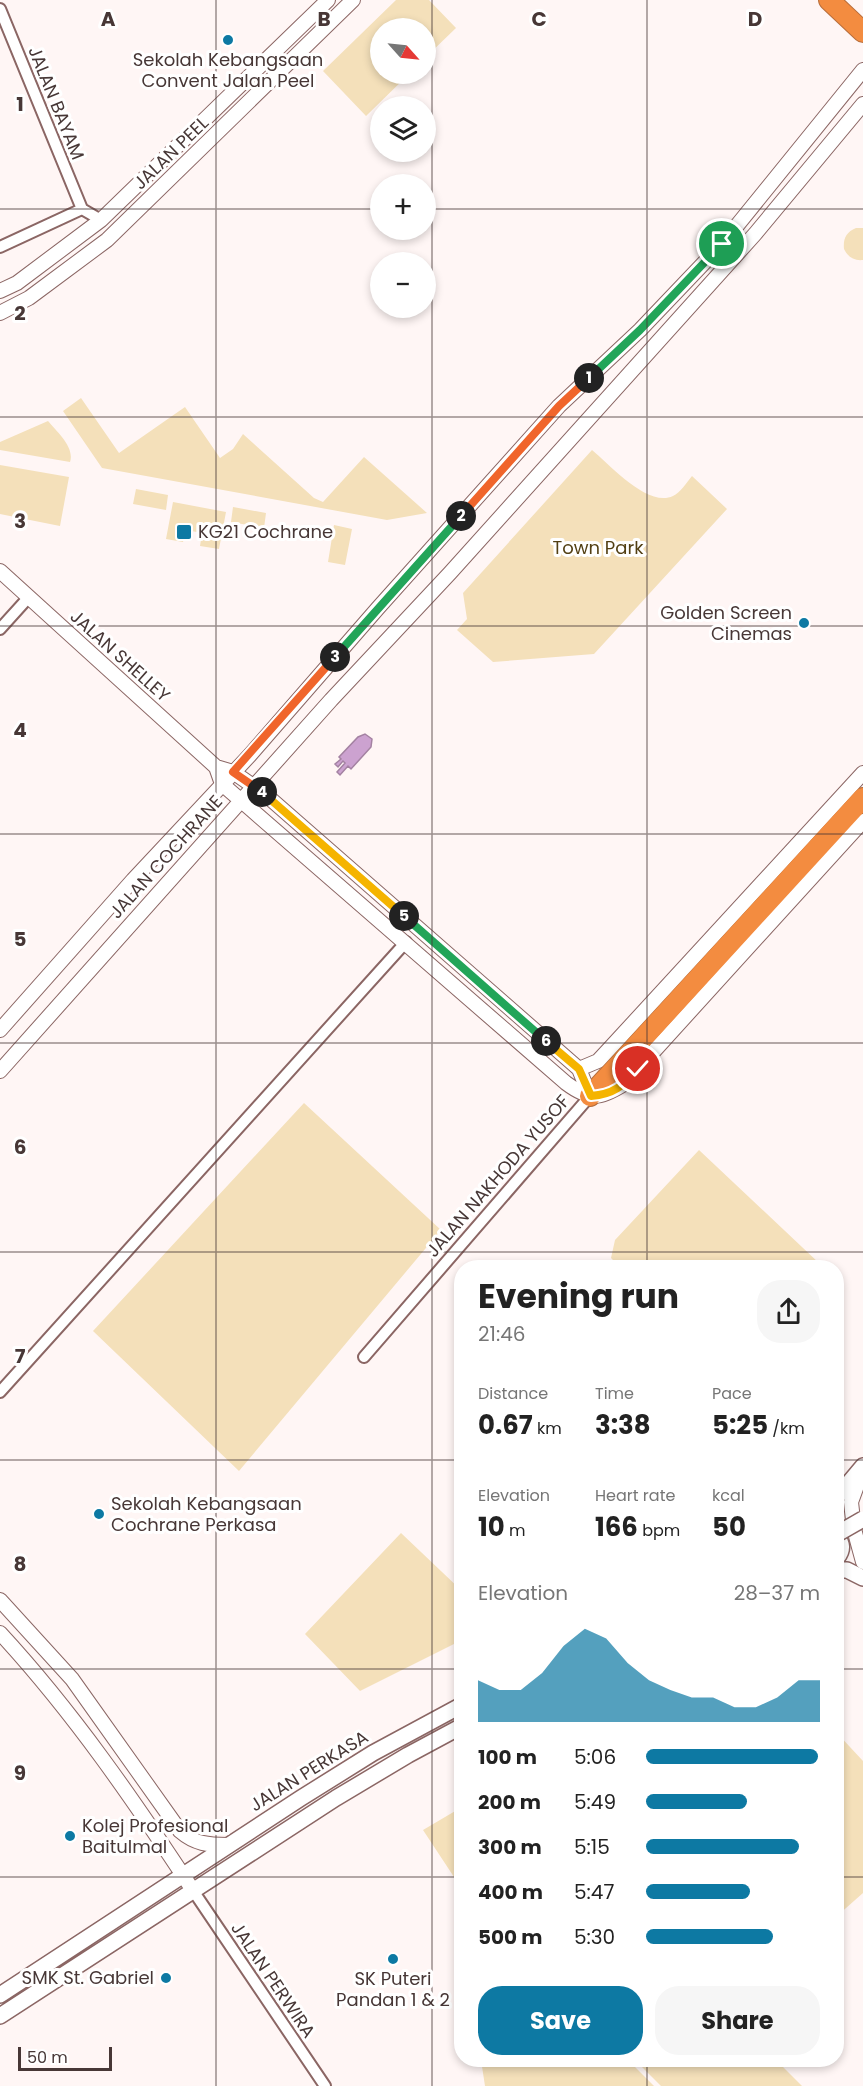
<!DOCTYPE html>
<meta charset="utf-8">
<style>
:root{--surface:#fff;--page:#f6f6f6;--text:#222;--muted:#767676;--accent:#0d79a3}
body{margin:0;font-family:Poppins,sans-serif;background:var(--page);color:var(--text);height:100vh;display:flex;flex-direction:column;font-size:22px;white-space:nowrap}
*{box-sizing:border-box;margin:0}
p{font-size:20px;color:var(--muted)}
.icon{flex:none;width:33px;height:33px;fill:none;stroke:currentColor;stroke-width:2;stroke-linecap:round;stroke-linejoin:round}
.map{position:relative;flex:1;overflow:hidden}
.drawer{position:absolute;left:454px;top:1260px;width:390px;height:807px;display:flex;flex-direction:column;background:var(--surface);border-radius:24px;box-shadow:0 3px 9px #0003}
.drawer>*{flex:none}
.needle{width:39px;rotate:117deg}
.controls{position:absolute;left:370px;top:18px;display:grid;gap:12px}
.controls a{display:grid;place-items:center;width:66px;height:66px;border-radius:50%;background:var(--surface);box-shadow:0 3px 9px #0003;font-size:30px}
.scale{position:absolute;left:18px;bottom:15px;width:94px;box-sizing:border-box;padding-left:6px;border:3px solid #473736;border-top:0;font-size:16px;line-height:21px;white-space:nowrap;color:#473736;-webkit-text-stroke:4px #fff;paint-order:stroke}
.pin{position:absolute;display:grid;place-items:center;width:51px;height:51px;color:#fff;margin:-26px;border:3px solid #fff;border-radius:50%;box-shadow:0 2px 6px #0007}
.km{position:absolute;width:30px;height:30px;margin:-15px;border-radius:50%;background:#222;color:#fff;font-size:16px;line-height:30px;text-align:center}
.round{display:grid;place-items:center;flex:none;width:63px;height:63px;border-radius:24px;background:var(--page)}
.summary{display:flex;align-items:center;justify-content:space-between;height:102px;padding:0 24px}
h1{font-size:33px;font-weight:700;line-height:45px}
.figures{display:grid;grid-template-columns:repeat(3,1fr);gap:9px;height:102px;padding:6px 24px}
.figures div{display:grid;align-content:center}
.figures b{font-size:26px;font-weight:700}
.figures small{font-size:16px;font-weight:400}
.figures p{font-size:16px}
.chart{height:168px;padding:12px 24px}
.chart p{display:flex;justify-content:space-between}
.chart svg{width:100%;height:108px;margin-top:6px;fill:var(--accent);opacity:.7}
.button{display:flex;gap:12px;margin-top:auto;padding:12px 24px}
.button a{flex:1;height:69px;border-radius:24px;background:var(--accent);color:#fff;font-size:24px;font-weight:700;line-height:69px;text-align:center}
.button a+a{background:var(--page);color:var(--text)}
ul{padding:0 24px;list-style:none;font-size:20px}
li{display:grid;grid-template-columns:96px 72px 1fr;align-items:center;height:45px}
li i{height:15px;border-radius:8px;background:var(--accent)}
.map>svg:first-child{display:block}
.green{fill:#f4e0ba}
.water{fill:#cca2d0;stroke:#a482a2;stroke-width:1.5}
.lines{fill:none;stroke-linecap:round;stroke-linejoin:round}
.minor-casing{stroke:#8b6664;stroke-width:14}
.tertiary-casing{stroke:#8b6664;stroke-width:16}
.secondary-casing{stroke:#8b6664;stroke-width:18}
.motorway-casing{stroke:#b76e3c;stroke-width:22}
.minor{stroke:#fff;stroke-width:10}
.tertiary{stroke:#fff;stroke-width:14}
.secondary{stroke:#fff;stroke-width:15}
.motorway{stroke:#f38c40;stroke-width:20}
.secondary-bridge-casing{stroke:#8b6664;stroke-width:18;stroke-linecap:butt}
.secondary-bridge{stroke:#fff;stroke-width:15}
.split-1-casing{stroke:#fff;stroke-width:12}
.split-2-casing{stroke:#fff;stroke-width:12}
.split-3-casing{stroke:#fff;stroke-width:12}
.split-4-casing{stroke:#fff;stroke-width:12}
.split-5-casing{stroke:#fff;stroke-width:12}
.split-6-casing{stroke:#fff;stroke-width:12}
.split-7-casing{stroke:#fff;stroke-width:12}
.split-1{stroke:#22a559;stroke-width:8}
.split-2{stroke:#f0652b;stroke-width:8}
.split-3{stroke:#22a559;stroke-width:8}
.split-4{stroke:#f0652b;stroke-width:8}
.split-5{stroke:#f5b400;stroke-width:8}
.split-6{stroke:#22a559;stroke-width:8}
.split-7{stroke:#f5b400;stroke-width:8}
.grid{fill:none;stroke:#473736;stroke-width:1.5;stroke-opacity:0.55}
.poi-dot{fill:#0d79a3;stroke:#fff;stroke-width:2}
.labels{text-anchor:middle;stroke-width:6;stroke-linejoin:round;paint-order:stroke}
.poi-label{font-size:18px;fill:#473736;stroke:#fff;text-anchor:start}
.street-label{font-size:18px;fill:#473736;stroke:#fff}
.park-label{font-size:18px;fill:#523f13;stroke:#fff}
.grid-label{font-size:20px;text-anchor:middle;font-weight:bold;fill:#473736;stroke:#fff;stroke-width:6;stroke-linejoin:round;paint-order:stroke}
</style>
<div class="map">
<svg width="863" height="2086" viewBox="0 0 863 2086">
<rect width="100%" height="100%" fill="#fff6f5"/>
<path class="green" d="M 396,0 L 429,0 L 456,28 L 426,57 L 426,28 L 381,28 L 381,74 L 409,74 L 366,116 L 323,71 Z
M 856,228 L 863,228 L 863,260 C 854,261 848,257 844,249 C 843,239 846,232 856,228 Z
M 81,398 L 119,453 L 185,407 L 220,458 L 233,449 L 243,434 L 314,498 L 323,502 L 364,457 L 427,513 L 387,520 L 102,468 L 63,411 Z
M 48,421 C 57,432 75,447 70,462 L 0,450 L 0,442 Z
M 592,450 C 610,465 648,508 673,496 C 680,493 687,482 692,476 L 727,509 L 594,654 L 493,662 L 457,630 L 467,619 L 463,593 Z
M 0,465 L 69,477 L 60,526 L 0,514 Z
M 136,489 L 168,495 L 166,510 L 133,504 Z
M 173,502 L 226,512 L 219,549 L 200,546 L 202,533 L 186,530 L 183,542 L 166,539 Z
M 233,507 L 266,513 L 264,528 L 231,522 Z
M 334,525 L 352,529 L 345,565 L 328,562 Z
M 304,1103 L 441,1230 L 239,1471 L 93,1331 Z
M 699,1150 L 820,1264 L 817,1267 L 621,1268 L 611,1258 L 615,1240 Z
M 401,1533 L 462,1591 L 462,1640 L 360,1691 L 305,1634 Z
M 837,1733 L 863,1761 L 863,1893 L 837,1916 Z
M 462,1807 L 462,1885 L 454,1877 L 423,1830 Z
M 481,2060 L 628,2060 L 654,2086 L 485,2086 Z
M 635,2060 L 776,2060 L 802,2086 L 661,2086 Z"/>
<path class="water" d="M 365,734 L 372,739 L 371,747 L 351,769 L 348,766 L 340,775 L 337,772 L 345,763 L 343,761 L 338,767 L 335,764 L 341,759 L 339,757 L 358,737 Z"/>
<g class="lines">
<g class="minor-casing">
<path id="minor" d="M 0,9 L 82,209 L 101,220
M 0,247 L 82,209
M 0,629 L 28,598
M 364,1357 L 590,1096
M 0,1392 L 406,942
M 194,1892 L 325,2086"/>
</g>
<g class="tertiary-casing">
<path id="tertiary" d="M 0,291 L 17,283 L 101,220 L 328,0
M 0,313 L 29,298 L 107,240 L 353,0
M 0,571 L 216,767 L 233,772 L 266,795 L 579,1069 L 590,1096
M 216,767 L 222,784 L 253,811 L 566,1083 C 590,1101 600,1099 624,1084 L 863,821
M 0,1030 L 133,880 L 250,755 L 378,608 L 559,406 L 640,330 L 722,244 L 863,70
M 579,1069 L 598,1061 L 611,1047 L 863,773
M 0,1071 L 331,700 L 450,573 L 755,234 L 863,104
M 863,1469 L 851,1502 L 854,1529 L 863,1562
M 0,1600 L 72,1679 L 180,1831 C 195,1844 208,1845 228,1845
M 0,1633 C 73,1712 135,1802 194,1892"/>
</g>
<g class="secondary-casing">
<path id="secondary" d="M 837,1497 L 863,1466
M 837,1535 C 842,1544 844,1549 837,1558
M 837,1570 L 847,1570 L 863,1578
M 0,1995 L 301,1798 L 373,1753 L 462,1705
M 0,2016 L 336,1798 L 408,1755 L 462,1726"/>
</g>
<g class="motorway-casing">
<path id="motorway" d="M 829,0 L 863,32
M 590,1096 L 863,798"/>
</g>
<use href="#minor" class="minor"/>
<use href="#tertiary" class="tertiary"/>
<use href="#secondary" class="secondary"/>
<use href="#motorway" class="motorway"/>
<g class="secondary-bridge-casing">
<path id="secondary-bridge" d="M 837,1534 L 863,1519"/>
</g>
<use href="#secondary-bridge" class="secondary-bridge"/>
</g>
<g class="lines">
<g class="split-1-casing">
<path id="split-1" d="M 589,378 L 640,330 L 722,244"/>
</g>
<g class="split-2-casing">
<path id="split-2" d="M 461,516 L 559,406 L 589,378"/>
</g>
<g class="split-3-casing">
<path id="split-3" d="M 335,657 L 461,516"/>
</g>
<g class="split-4-casing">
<path id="split-4" d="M 262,792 L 233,772 L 335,657"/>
</g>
<g class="split-5-casing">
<path id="split-5" d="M 262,792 L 404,916"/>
</g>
<g class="split-6-casing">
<path id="split-6" d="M 404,916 L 546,1041"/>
</g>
<g class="split-7-casing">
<path id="split-7" d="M 546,1041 L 579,1069 L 591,1096 C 615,1094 622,1086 638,1069"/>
</g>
<use href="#split-1" class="split-1"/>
<use href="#split-2" class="split-2"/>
<use href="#split-3" class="split-3"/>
<use href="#split-4" class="split-4"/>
<use href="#split-5" class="split-5"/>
<use href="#split-6" class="split-6"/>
<use href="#split-7" class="split-7"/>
</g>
<path class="grid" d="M 216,0 L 216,2086M 432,0 L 432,2086M 647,0 L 647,1268M 0,209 L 381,209M 426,209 L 863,209M 0,417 L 863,417M 0,626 L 863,626M 0,834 L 863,834M 0,1043 L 863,1043M 0,1252 L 863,1252M 0,1460 L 462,1460M 837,1460 L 863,1460M 0,1669 L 462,1669M 837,1669 L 863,1669M 0,1877 L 462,1877M 837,1877 L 863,1877M 647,2060 L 647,2086"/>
<g class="poi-dot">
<circle cx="228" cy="40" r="6"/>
<rect x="176" y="524" width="16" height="16" rx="3"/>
<circle cx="804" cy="623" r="6"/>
<circle cx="99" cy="1514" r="6"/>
<circle cx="70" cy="1836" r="6"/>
<circle cx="393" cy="1959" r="6"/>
<circle cx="166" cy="1978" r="6"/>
</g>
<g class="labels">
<g class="poi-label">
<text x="228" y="66" text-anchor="middle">Sekolah Kebangsaan<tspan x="228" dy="21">Convent Jalan Peel</tspan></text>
<text x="198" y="538">KG21 Cochrane</text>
<text x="792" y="619" text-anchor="end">Golden Screen<tspan x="792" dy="21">Cinemas</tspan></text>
<text x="111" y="1510">Sekolah Kebangsaan<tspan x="111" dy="21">Cochrane Perkasa</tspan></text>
<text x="82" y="1832">Kolej Profesional<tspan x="82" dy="21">Baitulmal</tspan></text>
<text x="154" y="1984" text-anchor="end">SMK St. Gabriel</text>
<text x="393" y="1985" text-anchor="middle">SK Puteri<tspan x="393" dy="21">Pandan 1 &amp; 2</tspan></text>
</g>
<g class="street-label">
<text transform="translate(56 103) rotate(68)" y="6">JALAN BAYAM</text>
<text transform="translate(171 153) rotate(-44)" y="6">JALAN PEEL</text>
<text transform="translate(120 656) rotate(42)" y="6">JALAN SHELLEY</text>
<text transform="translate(166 857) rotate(-48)" y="6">JALAN COCHRANE</text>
<text transform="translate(498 1176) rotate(-49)" y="6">JALAN NAKHODA YUSOF</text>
<text transform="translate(309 1771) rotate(-32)" y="6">JALAN PERKASA</text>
<text transform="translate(273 1980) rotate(56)" y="6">JALAN PERWIRA</text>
</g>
<g class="park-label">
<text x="598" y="554">Town Park</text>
</g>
</g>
<g class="grid-label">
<text x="108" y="26">A</text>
<text x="324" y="26">B</text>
<text x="539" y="26">C</text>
<text x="755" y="26">D</text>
<text x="20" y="111">1</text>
<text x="20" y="320">2</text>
<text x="20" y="528">3</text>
<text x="20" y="737">4</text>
<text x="20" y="946">5</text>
<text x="20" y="1154">6</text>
<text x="20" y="1363">7</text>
<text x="20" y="1571">8</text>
<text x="20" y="1780">9</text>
</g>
</svg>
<div class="controls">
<a><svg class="needle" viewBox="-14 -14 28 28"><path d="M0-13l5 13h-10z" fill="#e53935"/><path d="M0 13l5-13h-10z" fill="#767676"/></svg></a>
<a><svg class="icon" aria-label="layers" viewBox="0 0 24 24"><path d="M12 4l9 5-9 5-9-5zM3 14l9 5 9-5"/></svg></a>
<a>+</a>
<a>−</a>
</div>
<div class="scale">50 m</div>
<div class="pin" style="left:722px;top:244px;background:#1e9e55"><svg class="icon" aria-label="arrive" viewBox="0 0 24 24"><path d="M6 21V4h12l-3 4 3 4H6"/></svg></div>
<div class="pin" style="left:638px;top:1069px;background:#d93025"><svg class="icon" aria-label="check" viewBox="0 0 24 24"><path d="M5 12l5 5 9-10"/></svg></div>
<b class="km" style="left:589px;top:378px">1</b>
<b class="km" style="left:461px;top:516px">2</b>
<b class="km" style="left:335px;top:657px">3</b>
<b class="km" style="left:262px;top:792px">4</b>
<b class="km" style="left:404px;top:916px">5</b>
<b class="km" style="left:546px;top:1041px">6</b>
<section class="drawer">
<div class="summary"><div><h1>Evening run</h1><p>21:46</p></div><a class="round"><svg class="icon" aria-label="share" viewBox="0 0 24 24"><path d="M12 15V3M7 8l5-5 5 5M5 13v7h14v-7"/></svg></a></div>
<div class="figures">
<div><p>Distance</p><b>0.67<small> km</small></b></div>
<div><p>Time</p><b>3:38</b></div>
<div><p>Pace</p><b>5:25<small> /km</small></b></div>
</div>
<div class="figures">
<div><p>Elevation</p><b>10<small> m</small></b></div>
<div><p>Heart rate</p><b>166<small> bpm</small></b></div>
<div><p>kcal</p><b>50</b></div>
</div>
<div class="chart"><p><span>Elevation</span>28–37 m</p>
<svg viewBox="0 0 160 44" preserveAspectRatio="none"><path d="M0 44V27L10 31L20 31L30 24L40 13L50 6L60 10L70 20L80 27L90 31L100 34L110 34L120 38L130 38L140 34L150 27L160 27V44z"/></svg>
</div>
<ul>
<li><b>100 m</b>5:06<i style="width:99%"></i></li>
<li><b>200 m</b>5:49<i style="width:58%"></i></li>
<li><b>300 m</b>5:15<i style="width:88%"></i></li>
<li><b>400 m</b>5:47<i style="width:60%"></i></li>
<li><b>500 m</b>5:30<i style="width:73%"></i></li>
</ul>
<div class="button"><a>Save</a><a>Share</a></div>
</section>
</div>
